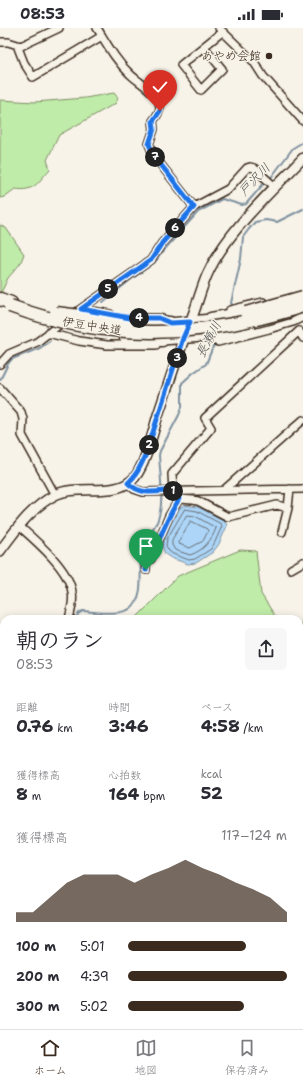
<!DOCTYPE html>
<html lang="ja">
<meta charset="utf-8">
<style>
:root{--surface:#fff;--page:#f7f7f7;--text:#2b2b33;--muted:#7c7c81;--line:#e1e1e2;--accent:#3b2a1e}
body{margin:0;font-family:"Shantell Sans","Klee One",sans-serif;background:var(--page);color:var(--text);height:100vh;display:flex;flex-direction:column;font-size:15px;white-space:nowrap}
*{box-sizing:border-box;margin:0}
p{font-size:13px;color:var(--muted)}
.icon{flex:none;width:22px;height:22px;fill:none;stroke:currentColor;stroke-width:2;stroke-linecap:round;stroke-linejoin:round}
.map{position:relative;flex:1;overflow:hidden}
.sheet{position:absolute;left:0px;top:587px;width:303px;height:414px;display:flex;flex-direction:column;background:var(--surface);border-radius:12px 12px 0 0;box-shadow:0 2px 10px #0003}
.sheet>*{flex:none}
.pin{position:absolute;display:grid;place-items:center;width:34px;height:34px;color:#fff;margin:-41px -17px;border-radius:50% 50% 50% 0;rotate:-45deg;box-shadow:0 0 4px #0007}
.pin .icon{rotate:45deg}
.km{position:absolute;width:20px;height:20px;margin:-10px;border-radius:50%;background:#222;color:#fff;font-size:11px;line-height:20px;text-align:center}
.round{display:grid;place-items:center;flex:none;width:42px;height:42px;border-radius:6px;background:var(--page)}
.overview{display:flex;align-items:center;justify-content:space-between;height:68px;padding:0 16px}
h1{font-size:22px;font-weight:700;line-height:30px}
.figures{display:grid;grid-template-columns:repeat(3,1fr);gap:6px;height:68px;padding:4px 16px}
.figures div{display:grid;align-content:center}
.figures b{font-size:17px;font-weight:700}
.figures small{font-size:11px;font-weight:400}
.figures p{font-size:11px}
.chart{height:112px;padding:8px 16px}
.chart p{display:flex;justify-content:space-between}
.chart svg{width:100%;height:72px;margin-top:4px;fill:var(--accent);opacity:.7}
ul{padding:0 16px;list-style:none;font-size:13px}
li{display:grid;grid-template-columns:64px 48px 1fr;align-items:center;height:30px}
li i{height:10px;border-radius:5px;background:var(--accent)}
.status{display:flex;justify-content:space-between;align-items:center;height:28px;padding:0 20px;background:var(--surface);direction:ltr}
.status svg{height:11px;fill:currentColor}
.tab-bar{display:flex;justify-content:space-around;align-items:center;height:56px;border-top:1px solid var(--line);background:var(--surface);font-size:11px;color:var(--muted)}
.tab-bar a{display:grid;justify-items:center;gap:2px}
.tab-bar .current{color:var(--accent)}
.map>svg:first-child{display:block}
.green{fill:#bfeca9;stroke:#7d8b64}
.water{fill:#acd5f7;stroke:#7f91a0}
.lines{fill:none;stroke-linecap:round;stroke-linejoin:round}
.shore{stroke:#686e75;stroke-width:1}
.stream{stroke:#7f91a0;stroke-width:2}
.street-casing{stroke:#3b2a1e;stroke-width:10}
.secondary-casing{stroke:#3b2a1e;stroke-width:12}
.highway-casing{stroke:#3b2a1e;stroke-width:15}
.street{stroke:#f7f3e8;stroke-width:7}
.secondary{stroke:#f7f3e8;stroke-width:9}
.highway{stroke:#f7f3e8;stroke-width:12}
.highway-bridge-casing{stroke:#3b2a1e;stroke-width:15;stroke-linecap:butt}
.highway-bridge{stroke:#f7f3e8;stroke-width:12}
.route-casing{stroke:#fff;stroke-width:8}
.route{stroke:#1a73e8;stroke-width:5}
.poi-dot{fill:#3b2a1e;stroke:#f7f3e8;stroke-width:1.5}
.labels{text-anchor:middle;stroke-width:3;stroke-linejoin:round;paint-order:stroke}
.poi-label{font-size:12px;fill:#3b2a1e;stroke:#f7f3e8;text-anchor:end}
.street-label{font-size:12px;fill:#3b2a1e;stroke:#f7f3e8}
.water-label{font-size:13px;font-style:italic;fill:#575554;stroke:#f7f3e8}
</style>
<div class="status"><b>08:53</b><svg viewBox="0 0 49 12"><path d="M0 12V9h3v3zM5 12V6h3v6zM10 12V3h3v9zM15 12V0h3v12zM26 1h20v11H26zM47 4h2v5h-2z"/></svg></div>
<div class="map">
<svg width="303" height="1001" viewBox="0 0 303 1001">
<rect width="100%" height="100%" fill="#f7f3e8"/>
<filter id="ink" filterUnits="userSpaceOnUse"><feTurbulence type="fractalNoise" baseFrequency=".025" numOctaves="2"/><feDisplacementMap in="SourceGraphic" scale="8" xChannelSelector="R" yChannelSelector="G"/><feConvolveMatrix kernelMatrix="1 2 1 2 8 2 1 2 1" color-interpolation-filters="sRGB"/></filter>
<g filter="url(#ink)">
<path class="green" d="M 114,65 L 118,70 L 116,75 L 59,107 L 47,132 L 50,141 C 38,154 35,164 15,161 L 4,169 L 0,170 L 0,72 L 35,74 L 85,70 Z
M 0,197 L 6,200 L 24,226 L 20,236 L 8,250 L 0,267 Z
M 240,522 L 256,523 L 261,566 L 277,591 L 135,591 L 178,548 Z
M 303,590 L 303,1001 L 0,1001 L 0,915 L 4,905 L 4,997 L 299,997 L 299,601 Z"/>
<path class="water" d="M 184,477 L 198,479 L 225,493 L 227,498 L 219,516 L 213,524 L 196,535 L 188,536 L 171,530 L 165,526 L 162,518 L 163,509 L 180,480 Z"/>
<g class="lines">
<path class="shore" d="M 185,481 L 197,483 L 221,496 L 222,498 L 215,514 L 211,521 L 195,531 L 189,532 L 173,526 L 169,523 L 166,518 L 167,511 Z
M 187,487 L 195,488 L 216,500 C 212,512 203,523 190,527 L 175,522 L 172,517 L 172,512 Z
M 191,493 L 207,501 L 208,503 L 203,513 L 190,520 L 179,516 L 178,515 Z"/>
<path class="stream" d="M 270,151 L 293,120 L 303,114
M 103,274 L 129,253 L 155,234 L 164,222 L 198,184 L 222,171 L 242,177 L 246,176 L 266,153
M 234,279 L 231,275 L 241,231 L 243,209 L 249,201 L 255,194 L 266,192 L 277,194 L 303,181
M 0,352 L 8,336 L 12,331 L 40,320 L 50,313
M 75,591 L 79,585 L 83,583 C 97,584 121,588 131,580 C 147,567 137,535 142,518 C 145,509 153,502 157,494 C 165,475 160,447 159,427 L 160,423 L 179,387 L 182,379 L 182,355 L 193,345 L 206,336 L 215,314
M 0,863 L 4,860"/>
<g class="street-casing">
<path id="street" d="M 97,0 C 107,16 116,33 130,46 C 139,55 159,65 160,79 C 160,84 156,89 153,93 L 154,101 L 149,116 L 154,128 L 194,179
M 219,0 L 254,34 L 263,48 L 303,93
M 0,14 L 8,14 L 21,18 L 59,0
M 17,17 L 24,35 L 33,49 L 102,8
M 204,19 L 222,41 L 201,62 L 181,37 L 222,4
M 81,281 L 110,286
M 230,282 L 263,274
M 72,287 L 151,232 L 162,215 L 194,179 L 228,161 L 247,140 L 250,139 L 254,140 L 275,159
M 136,290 L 159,290 L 166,292
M 48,305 L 79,313 L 107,317 L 156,317
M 204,310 L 218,314 L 269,301 L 293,294 L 303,289
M 0,336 L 9,326 L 37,314 L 64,293
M 0,360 L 21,384 L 23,391 L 22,407 L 55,467
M 128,455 L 134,461 L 143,464 L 303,461
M 225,461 L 303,392
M 173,463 L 172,446 L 211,400 L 205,390 L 299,303 L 303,310
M 179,471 L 193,472 L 198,473 L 228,489 L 277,477 L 288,480
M 19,498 C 36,513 69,541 72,564 C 74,573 71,582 69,591
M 282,504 L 288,480 L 290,461
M 291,541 L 303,534
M 146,542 L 146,534 L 151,531 L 169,488 L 179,471 L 177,468
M 0,630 L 4,634
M 0,713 L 4,711
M 0,758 L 4,764
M 0,785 L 4,783"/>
</g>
<g class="secondary-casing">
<path id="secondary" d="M 170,295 L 211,291
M 162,312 L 216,308
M 0,523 C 16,502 30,480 55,467 C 78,455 117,471 135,449 C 146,435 153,404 158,387 C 169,355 179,323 191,292 C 197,277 201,261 207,247 C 226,204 271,164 303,130"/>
</g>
<g class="highway-casing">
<path id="highway" d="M 0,271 L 11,275
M 211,291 L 246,285
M 128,294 L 147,296 L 170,295
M 216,308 L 249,300
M 126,310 L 162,312"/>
</g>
<use href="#street" class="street"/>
<use href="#secondary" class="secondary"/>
<use href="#highway" class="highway"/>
<g class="highway-bridge-casing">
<path id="highway-bridge" d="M 10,278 C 110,315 203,310 303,278
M 56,285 L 128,294
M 246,285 L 303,269"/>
</g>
<use href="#highway-bridge" class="highway-bridge"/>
</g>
</g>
<g class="lines" filter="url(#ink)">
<g class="route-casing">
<path id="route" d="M 146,542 C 146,533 149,533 153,526 C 161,507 168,488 179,471 L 176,462 C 158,463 142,469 128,455 C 137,447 141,437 146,426 L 183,310 L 190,294 L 170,295 L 159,290 L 130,290 L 81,281 L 151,232 L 162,215 L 194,179 L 154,128 L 149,116 L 154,101 L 153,93 L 160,83"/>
</g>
<use href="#route" class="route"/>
</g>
<circle class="poi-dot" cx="269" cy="28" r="4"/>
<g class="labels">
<g class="poi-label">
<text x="261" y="32">あやめ会館</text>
</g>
<g class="street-label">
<text transform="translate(92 298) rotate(9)" y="4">伊豆中央道</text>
</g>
<g class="water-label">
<text transform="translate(254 151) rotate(-46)" y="5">戸沢川</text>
<text transform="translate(208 311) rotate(-62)" y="5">長瀬川</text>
</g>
</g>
</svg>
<div class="pin" style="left:146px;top:542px;background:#1e9e55"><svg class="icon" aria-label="arrive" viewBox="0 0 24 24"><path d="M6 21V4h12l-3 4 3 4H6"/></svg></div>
<div class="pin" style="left:160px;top:83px;background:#d93025"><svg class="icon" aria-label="check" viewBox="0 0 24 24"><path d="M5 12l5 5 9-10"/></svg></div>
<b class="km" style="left:173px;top:463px">1</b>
<b class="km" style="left:149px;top:417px">2</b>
<b class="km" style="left:177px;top:330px">3</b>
<b class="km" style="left:139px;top:290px">4</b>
<b class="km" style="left:108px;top:261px">5</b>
<b class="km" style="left:175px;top:200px">6</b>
<b class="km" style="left:155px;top:129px">7</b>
<section class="sheet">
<div class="overview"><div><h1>朝のラン</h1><p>08:53</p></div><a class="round"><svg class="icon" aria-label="share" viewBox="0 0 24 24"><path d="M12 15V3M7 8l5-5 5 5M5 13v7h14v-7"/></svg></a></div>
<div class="figures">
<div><p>距離</p><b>0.76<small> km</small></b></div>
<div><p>時間</p><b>3:46</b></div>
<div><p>ペース</p><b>4:58<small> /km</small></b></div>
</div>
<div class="figures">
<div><p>獲得標高</p><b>8<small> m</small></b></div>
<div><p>心拍数</p><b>164<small> bpm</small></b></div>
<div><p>kcal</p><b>52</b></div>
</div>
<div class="chart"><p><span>獲得標高</span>117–124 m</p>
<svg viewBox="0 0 160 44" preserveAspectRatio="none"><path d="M0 44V38L10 38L20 29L30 20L40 15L50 15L60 15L70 20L80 15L90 11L100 6L110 11L120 15L130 20L140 24L150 29L160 38V44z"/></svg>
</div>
<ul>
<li><b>100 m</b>5:01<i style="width:74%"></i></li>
<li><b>200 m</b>4:39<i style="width:100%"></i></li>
<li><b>300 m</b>5:02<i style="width:73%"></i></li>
</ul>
</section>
</div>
<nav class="tab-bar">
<a class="current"><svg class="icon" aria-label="home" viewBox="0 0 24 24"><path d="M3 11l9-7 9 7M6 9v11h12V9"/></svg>ホーム</a>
<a><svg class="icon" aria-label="map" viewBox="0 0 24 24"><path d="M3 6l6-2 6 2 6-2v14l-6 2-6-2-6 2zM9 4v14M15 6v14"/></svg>地図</a>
<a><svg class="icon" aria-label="saved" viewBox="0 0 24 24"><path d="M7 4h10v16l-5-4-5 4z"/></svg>保存済み</a>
</nav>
